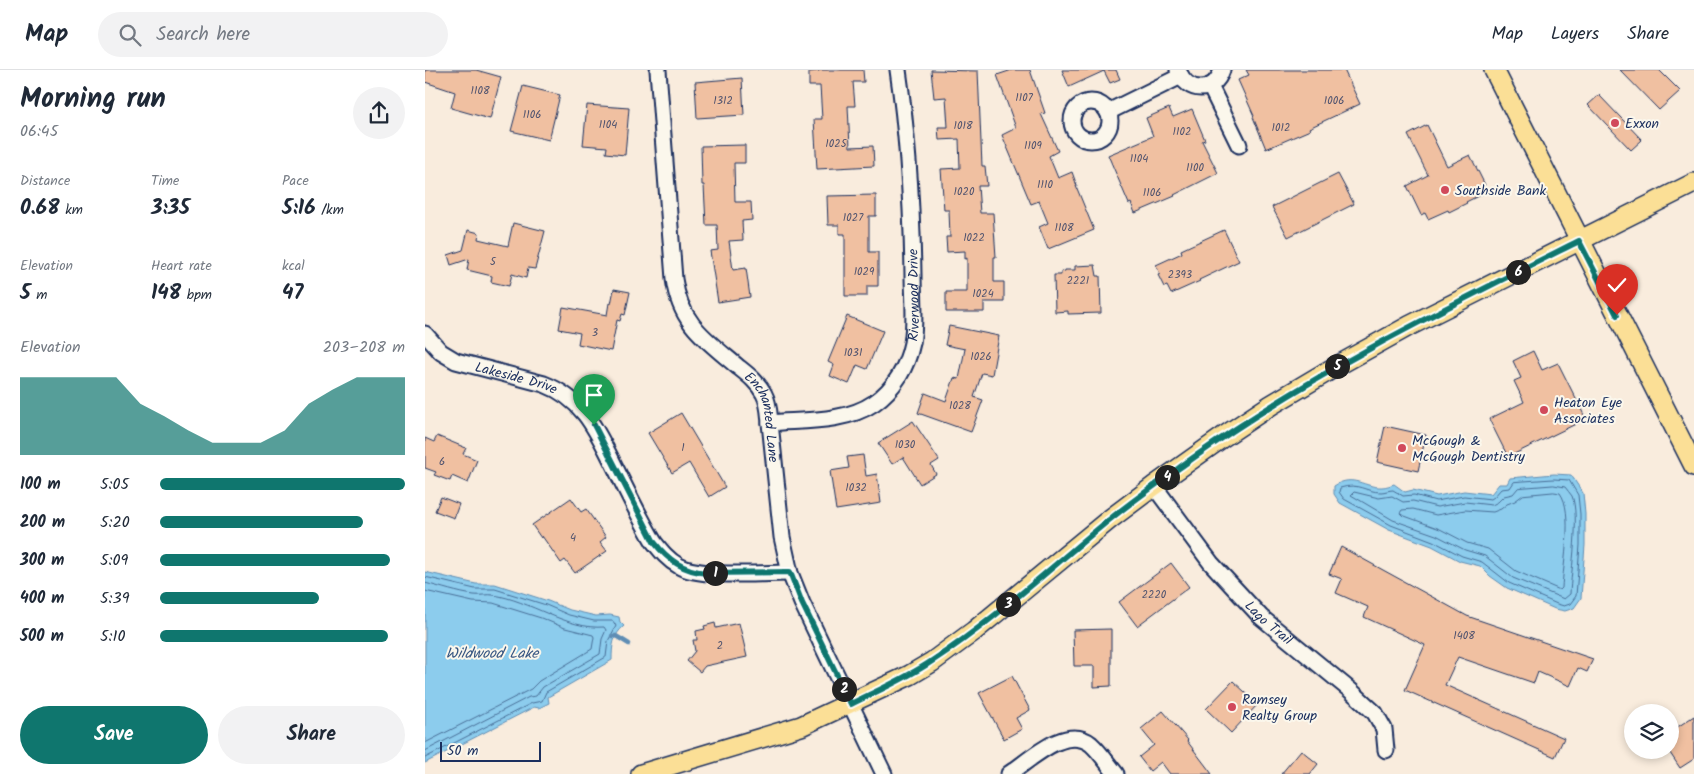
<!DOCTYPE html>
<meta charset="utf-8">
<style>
:root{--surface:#fff;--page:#f2f2f3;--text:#1f2937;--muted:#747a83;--line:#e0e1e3;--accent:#0f766e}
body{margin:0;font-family:Kalam,sans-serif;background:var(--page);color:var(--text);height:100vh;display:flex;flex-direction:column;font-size:19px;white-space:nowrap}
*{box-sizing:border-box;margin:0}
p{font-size:16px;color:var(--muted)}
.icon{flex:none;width:28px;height:28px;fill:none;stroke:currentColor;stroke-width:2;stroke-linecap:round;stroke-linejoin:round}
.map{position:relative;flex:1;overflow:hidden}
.sheet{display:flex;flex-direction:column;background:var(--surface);width:425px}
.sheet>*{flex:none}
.tools{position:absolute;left:1199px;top:634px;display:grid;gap:10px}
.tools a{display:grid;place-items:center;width:55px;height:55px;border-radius:50%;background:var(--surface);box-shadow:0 2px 8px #0003;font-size:25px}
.scale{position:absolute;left:15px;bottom:12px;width:101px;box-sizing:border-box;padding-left:5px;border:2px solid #1b2f5e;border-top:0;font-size:14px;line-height:18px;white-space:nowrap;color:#1b2f5e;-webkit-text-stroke:4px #fbf7ec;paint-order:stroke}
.pin{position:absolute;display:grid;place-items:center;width:42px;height:42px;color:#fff;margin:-51px -21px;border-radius:50% 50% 50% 0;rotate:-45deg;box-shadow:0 0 5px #0007}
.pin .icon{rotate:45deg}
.km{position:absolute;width:25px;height:25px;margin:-12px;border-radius:50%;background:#222;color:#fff;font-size:14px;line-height:25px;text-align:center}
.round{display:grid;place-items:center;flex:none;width:52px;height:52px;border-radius:26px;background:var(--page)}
.summary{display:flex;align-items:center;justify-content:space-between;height:85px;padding:0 20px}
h1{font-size:28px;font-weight:800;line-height:38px}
.stats{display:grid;grid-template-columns:repeat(3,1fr);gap:8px;height:85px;padding:5px 20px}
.stats div{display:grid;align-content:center}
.stats b{font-size:21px;font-weight:800}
.stats small{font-size:14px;font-weight:400}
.stats p{font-size:14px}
.chart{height:140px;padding:10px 20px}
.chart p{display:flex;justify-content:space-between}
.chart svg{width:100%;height:90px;margin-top:5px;fill:var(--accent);opacity:.7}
.button{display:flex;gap:10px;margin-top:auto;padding:10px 20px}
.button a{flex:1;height:58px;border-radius:30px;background:var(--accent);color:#fff;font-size:20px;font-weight:800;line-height:58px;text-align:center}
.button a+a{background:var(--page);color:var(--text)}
ul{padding:0 20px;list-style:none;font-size:16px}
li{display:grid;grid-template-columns:80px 60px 1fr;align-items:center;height:38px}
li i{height:12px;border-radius:6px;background:var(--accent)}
header{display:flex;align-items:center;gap:30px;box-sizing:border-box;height:70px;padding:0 25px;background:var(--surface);border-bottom:1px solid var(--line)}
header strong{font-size:24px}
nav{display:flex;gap:28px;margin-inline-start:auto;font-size:18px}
.search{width:350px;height:45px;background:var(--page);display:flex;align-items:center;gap:12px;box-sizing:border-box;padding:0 18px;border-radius:28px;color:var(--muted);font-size:19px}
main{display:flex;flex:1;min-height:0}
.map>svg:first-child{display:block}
.water{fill:#8ccced;stroke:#5f8db4}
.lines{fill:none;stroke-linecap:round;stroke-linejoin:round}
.shore{stroke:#486e97;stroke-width:1}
.stream{stroke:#5f8db4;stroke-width:4.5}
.building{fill:#f0c0a1;stroke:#1b2f5e}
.minor-casing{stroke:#1b2f5e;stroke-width:19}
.major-casing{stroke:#1b2f5e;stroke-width:22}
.minor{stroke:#fbf7ec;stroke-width:15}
.major{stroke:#fbdf96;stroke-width:19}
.route-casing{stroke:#fff;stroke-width:10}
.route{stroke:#0f766e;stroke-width:6}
.poi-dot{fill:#d1495b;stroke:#fbf7ec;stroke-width:2}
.labels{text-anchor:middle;stroke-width:4;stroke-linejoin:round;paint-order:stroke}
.number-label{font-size:11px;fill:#50536f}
.poi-label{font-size:14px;fill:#1b2f5e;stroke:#fbf7ec;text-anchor:start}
.street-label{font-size:14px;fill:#1b2f5e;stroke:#fbf7ec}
.water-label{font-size:15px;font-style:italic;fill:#375682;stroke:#fbf7ec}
</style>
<header>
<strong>Map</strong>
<div class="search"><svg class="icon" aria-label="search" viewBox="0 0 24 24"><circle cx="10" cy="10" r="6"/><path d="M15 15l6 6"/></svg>Search here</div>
<nav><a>Map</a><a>Layers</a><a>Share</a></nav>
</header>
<main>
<section class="sheet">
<div class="summary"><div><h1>Morning run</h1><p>06:45</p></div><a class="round"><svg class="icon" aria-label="share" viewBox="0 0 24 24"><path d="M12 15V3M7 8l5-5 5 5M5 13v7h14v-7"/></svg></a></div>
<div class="stats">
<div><p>Distance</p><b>0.68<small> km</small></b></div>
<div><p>Time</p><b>3:35</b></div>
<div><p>Pace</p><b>5:16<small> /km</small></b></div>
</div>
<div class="stats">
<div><p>Elevation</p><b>5<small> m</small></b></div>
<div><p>Heart rate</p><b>148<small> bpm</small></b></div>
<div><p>kcal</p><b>47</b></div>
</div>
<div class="chart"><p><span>Elevation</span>203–208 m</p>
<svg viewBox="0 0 160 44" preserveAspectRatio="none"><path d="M0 44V6L10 6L20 6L30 6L40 6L50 19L60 25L70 32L80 38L90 38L100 38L110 32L120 19L130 12L140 6L150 6L160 6V44z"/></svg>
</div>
<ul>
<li><b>100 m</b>5:05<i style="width:100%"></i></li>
<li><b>200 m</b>5:20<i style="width:83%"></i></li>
<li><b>300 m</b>5:09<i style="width:94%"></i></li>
<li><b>400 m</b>5:39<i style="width:65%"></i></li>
<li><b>500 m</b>5:10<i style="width:93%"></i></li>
</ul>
<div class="button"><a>Save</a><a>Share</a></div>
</section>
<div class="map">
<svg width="1269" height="704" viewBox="0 0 1269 704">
<rect width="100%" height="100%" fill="#f9ecdd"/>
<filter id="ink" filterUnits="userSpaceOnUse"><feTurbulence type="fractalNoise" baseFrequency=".02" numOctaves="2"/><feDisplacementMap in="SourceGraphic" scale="10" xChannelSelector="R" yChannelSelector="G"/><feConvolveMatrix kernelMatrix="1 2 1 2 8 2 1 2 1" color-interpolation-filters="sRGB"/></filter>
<g filter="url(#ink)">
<path class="water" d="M 1129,404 L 1146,405 L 1158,423 L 1160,444 L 1160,475 L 1156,528 L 1149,538 L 1140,541 L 1130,539 L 1082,518 L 1065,506 L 1055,496 L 1035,491 L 1007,476 L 964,460 L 915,433 L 909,424 L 909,416 C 928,403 940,418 957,417 C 961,417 966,415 969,414 L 980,422 L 988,420 L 1012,426 L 1039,421 L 1066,424 L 1074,414 L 1082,414 L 1085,408 Z
M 0,502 L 51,514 L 70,514 L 123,531 L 145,540 L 171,546 L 185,545 L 194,547 L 195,552 L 199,556 C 188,565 187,576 187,590 L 123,627 L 124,633 L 114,638 L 109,637 L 0,693 Z"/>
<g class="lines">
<path class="shore" d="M 1129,409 L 1144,410 L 1153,425 L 1155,444 L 1155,475 L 1151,526 L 1145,534 L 1139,536 L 1132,534 L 1084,513 L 1057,492 L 1037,486 L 1008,471 L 966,455 L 919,429 L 914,422 L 915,418 C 934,412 940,422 956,422 C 960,422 964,420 968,420 L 978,426 L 989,425 L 1011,431 L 1039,426 L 1066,429 L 1069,427 L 1076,419 L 1085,418 L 1089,412 Z
M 1129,415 L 1140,417 C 1142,420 1145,423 1147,426 C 1155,445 1146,502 1145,524 L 1139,529 L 1088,508 L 1060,486 L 1040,480 L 1011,465 L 968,450 L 926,425 L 929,422 L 954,428 L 967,426 L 978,432 L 988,431 L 1012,437 L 1040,432 L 1067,435 L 1073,432 L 1079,426 L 1088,424 L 1093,418 Z
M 1129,422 L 1135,423 C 1149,442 1138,495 1137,518 L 1135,520 L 1091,501 L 1063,479 L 1042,473 L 1015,459 L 977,445 L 975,443 L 977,440 L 988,439 L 1011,445 L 1040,440 L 1068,442 L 1076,439 L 1082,434 L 1090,431 L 1098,425 Z
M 0,507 L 50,519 L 70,519 L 121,535 L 144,545 L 169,551 L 188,551 L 191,556 L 183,571 L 181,587 L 121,622 L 117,631 L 107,633 L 0,688
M 0,513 C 16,517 33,523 49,525 C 55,526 62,524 68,525 C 105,530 142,560 179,557 L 181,560 L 177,569 L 175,584 L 118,617 L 111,626 L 104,627 L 0,681
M 0,521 L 48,532 L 68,533 L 116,548 L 140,558 L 168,565 L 169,567 L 167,579 L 114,611 L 106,619 L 0,673"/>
<path class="stream" d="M 187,566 L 191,566 L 204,574"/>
</g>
<path class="building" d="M 0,0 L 51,0 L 76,7 L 65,49 L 26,38 L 30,22 L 0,12 Z
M 394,0 L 438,0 L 439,12 L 428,12 L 430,36 L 423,36 L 425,77 L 448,76 L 449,96 L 392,99 L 389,49 L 397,49 L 395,16 L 384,16 L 384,2 L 394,1 Z
M 506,0 L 553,1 L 557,96 L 560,96 L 562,116 L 553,116 L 555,143 L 568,143 L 571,187 L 569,187 L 569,212 L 579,212 L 579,232 L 559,232 L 559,242 L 521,242 L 521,222 L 542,222 L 542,188 L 540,189 L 540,181 L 522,182 L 521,167 L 525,167 L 524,140 L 519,140 L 516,99 L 535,98 L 534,69 L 514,70 L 513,57 L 523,57 L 521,27 L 509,28 Z
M 587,0 L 605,0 L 620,43 L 616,44 L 633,81 L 624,86 L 633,108 L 647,102 L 652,116 L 651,116 L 669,160 L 623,179 L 614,157 L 623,153 L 614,131 L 606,134 L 577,65 L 591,58 L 572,5 Z
M 637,0 L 691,0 L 695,9 L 685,13 L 679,1 L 644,17 Z
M 821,0 L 919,0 L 935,34 L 884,58 L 885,60 L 841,79 L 828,47 L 829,46 L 813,10 L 824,5 Z
M 1195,0 L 1234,0 L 1255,21 L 1234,40 Z
M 317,8 L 319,45 L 272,48 L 270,12 Z
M 98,16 L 135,25 L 124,70 L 86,61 Z
M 1174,25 L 1217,70 L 1206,80 L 1163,35 Z
M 162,35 L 204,38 L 200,85 L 181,83 L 182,77 L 158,75 Z
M 744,38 L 748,47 L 767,39 L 780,70 L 777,71 L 793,103 L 749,125 L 750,126 L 710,143 L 706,133 L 704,134 L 683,85 L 728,66 L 721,48 Z
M 1002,55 L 1022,96 L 1045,85 L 1060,115 L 1056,117 L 1059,123 L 1041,132 L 1042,133 L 1024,142 L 1023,140 L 1003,149 L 1000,143 L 996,145 L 982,116 L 1003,105 L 983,65 Z
M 320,75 L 320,93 L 309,93 L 310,132 L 326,132 L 327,150 L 317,151 L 318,170 L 304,171 L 308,200 L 321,198 L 325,227 L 293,232 L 285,181 L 293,180 L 292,155 L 281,155 L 279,115 L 277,115 L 276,76 Z
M 913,104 L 929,134 L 863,167 L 847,137 Z
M 451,125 L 451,146 L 444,146 L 444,182 L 453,182 L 453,216 L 442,216 L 442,226 L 420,226 L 420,164 L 414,164 L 414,155 L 403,155 L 402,126 Z
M 88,153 L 120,161 L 110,199 L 103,198 L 101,208 L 87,204 L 84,216 L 66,212 L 67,206 L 42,200 L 44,189 L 26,195 L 23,185 L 38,180 L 43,160 L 54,163 L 53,169 L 83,176 Z
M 799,160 L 814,191 L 774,210 L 775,211 L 746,224 L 742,216 L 739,217 L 733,205 L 735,204 L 731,195 L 757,183 L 756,180 Z
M 670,195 L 672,206 L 675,206 L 676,243 L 643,244 L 643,241 L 630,242 L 629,205 L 636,205 L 636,202 L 640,201 L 640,200 L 650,200 L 650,196 Z
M 189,219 L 205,222 L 200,245 L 197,244 L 195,251 L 192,250 L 186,281 L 153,274 L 155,263 L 134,259 L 138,237 L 182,245 L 184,233 L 186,234 Z
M 422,246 L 458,261 L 442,299 L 432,295 L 424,314 L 405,306 L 409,295 L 403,292 Z
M 524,256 L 574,266 L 567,305 L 557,303 L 549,327 L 558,330 L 546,362 L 493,343 L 500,323 L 521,331 L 529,308 L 534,309 L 540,279 L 520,275 Z
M 1108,281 L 1117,300 L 1133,293 L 1161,349 L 1083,387 L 1064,349 L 1099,332 L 1089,311 L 1096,308 L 1088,291 Z
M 256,343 L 300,417 L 284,427 L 264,393 L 247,403 L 223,363 Z
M 488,351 L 514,390 L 506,395 L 511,404 L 495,414 L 478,387 L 467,394 L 453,373 Z
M 960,356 L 1001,365 L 993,401 L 952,392 Z
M 12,366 L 41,378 L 38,384 L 52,390 L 43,413 L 27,406 L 25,411 L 9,405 L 11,402 L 0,398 L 0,368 L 9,372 Z
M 438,385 L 441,406 L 452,404 L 456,433 L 411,440 L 405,401 L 424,398 L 422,387 Z
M 16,427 L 34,434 L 29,448 L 10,441 Z
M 146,428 L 156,442 L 161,439 L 181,467 L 175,472 L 182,481 L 150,503 L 140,490 L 136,493 L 117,466 L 116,468 L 107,455 Z
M 916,477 L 1042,546 L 1168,589 L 1162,602 L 1153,598 L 1145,616 L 1113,602 L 1109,613 L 1033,587 L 1020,615 L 1139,668 L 1130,687 L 980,620 L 1000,575 L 939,547 L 943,537 L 911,523 L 917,509 L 904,504 Z
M 746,493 L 764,517 L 712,556 L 694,532 Z
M 290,553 L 291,558 L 314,553 L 322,587 L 280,596 L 275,602 L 262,591 L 270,581 L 268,570 L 272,570 L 271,561 L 280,559 L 279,556 Z
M 686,559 L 686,616 L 669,617 L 669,596 L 649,596 L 648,560 Z
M 587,606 L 605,640 L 591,648 L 597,659 L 579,669 L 554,623 Z
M 808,611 L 833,634 L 806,663 L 781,639 Z
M 738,641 L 763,670 L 762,671 L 787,704 L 745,704 L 736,692 L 725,701 L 714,687 L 729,675 L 716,659 Z
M 1269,646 L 1269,689 L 1255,698 L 1245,683 L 1245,662 Z
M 876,680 L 893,694 L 885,704 L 856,704 Z"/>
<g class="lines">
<g class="minor-casing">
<g id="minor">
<path id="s1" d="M 233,0 L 249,209 C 255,253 280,269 312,296 C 322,304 333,312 339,324 C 344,333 344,343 345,353 L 357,467 L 365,503 L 377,533 L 459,704"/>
<path d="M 753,0 C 762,24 789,24 797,0"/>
<path d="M 785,16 L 814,75"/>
<circle cx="666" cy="51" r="19"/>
<path d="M 683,42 L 756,6"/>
<path id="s2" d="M 0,264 L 16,282 L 31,291 L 119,314 C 158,329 171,359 188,393 C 201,419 214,447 229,472 C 236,481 243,490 254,496 C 274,508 339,503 365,503"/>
<path id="s3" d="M 345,353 C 378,350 420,353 449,333 C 469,319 482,297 487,273 C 491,251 488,227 488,205 C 487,136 483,68 473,0"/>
<path id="s4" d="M 729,416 L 786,493 L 836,547 L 925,620 L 950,643 L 959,659 L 961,680"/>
<path d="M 584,704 C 605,690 641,654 666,674 C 675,682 683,694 691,704"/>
</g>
</g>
<g class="major-casing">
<path id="major" d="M 1069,0 L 1269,396
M 216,704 L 376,656 L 485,605 L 507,592 L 549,561 L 685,449 L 729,416 L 798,367 L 846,335 L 910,297 L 984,256 L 1269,113"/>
</g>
<use href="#minor" class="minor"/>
<use href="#major" class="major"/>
</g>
</g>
<g class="lines" filter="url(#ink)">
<g class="route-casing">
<path id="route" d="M 169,355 L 229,472 C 243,490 258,501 282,503 L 365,502 L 377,533 L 426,634 C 454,620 482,608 507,591 C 570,550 626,497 684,450 C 711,428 740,408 768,388 C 889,302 1022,237 1154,171 L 1192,245"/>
</g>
<use href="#route" class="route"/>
</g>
<g class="poi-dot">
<circle cx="1190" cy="53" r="5"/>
<circle cx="1020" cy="120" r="5"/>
<circle cx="1119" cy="340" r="5"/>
<circle cx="977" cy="378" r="5"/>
<circle cx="807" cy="637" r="5"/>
</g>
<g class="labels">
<g class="number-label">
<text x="55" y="24">1108</text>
<text x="599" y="31">1107</text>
<text x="298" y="34">1312</text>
<text x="909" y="34">1006</text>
<text x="107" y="48">1106</text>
<text x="183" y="58">1104</text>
<text x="538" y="59">1018</text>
<text x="856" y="61">1012</text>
<text x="757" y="65">1102</text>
<text x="411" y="77">1025</text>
<text x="608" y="79">1109</text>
<text x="714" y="92">1104</text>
<text x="770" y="101">1100</text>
<text x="620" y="118">1110</text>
<text x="539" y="125">1020</text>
<text x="727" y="126">1106</text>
<text x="428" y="151">1027</text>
<text x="639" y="161">1108</text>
<text x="549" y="171">1022</text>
<text x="68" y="195">5</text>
<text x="439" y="205">1029</text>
<text x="755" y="208">2393</text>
<text x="653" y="214">2221</text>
<text x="558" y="227">1024</text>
<text x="170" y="266">3</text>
<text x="428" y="286">1031</text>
<text x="556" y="290">1026</text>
<text x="535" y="339">1028</text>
<text x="480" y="378">1030</text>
<text x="258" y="381">1</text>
<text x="17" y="395">6</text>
<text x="431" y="421">1032</text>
<text x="148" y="471">4</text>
<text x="729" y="528">2220</text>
<text x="1039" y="569">1408</text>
<text x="295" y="579">2</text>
</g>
<g class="poi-label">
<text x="1200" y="58">Exxon</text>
<text x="1030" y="125">Southside Bank</text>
<text x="1129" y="337">Heaton Eye<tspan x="1129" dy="16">Associates</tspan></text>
<text x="987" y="375">McGough &amp;<tspan x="987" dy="16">McGough Dentistry</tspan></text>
<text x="817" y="634">Ramsey<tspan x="817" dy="16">Realty Group</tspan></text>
</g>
<g class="street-label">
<text dy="5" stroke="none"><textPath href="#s3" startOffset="228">Riverwood Drive</textPath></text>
<text dy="5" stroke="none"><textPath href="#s2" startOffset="104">Lakeside Drive</textPath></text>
<text dy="5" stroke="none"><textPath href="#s1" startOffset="381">Enchanted Lane</textPath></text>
<text dy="5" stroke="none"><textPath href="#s4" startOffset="179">Lago Trail</textPath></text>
</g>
<g class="water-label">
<text x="67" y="588">Wildwood Lake</text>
</g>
</g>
</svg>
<div class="tools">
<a><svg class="icon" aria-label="layers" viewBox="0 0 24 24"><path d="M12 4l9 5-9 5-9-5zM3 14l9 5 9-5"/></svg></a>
</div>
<div class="scale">50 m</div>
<div class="pin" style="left:169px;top:355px;background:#1e9e55"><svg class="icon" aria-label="arrive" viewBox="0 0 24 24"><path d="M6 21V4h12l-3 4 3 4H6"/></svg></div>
<div class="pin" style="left:1192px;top:245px;background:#d93025"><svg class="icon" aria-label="check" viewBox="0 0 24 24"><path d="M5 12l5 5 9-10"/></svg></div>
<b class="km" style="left:290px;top:503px">1</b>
<b class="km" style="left:419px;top:619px">2</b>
<b class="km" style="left:583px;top:534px">3</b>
<b class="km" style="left:742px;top:407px">4</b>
<b class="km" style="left:912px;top:296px">5</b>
<b class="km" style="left:1093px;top:202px">6</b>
</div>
</main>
